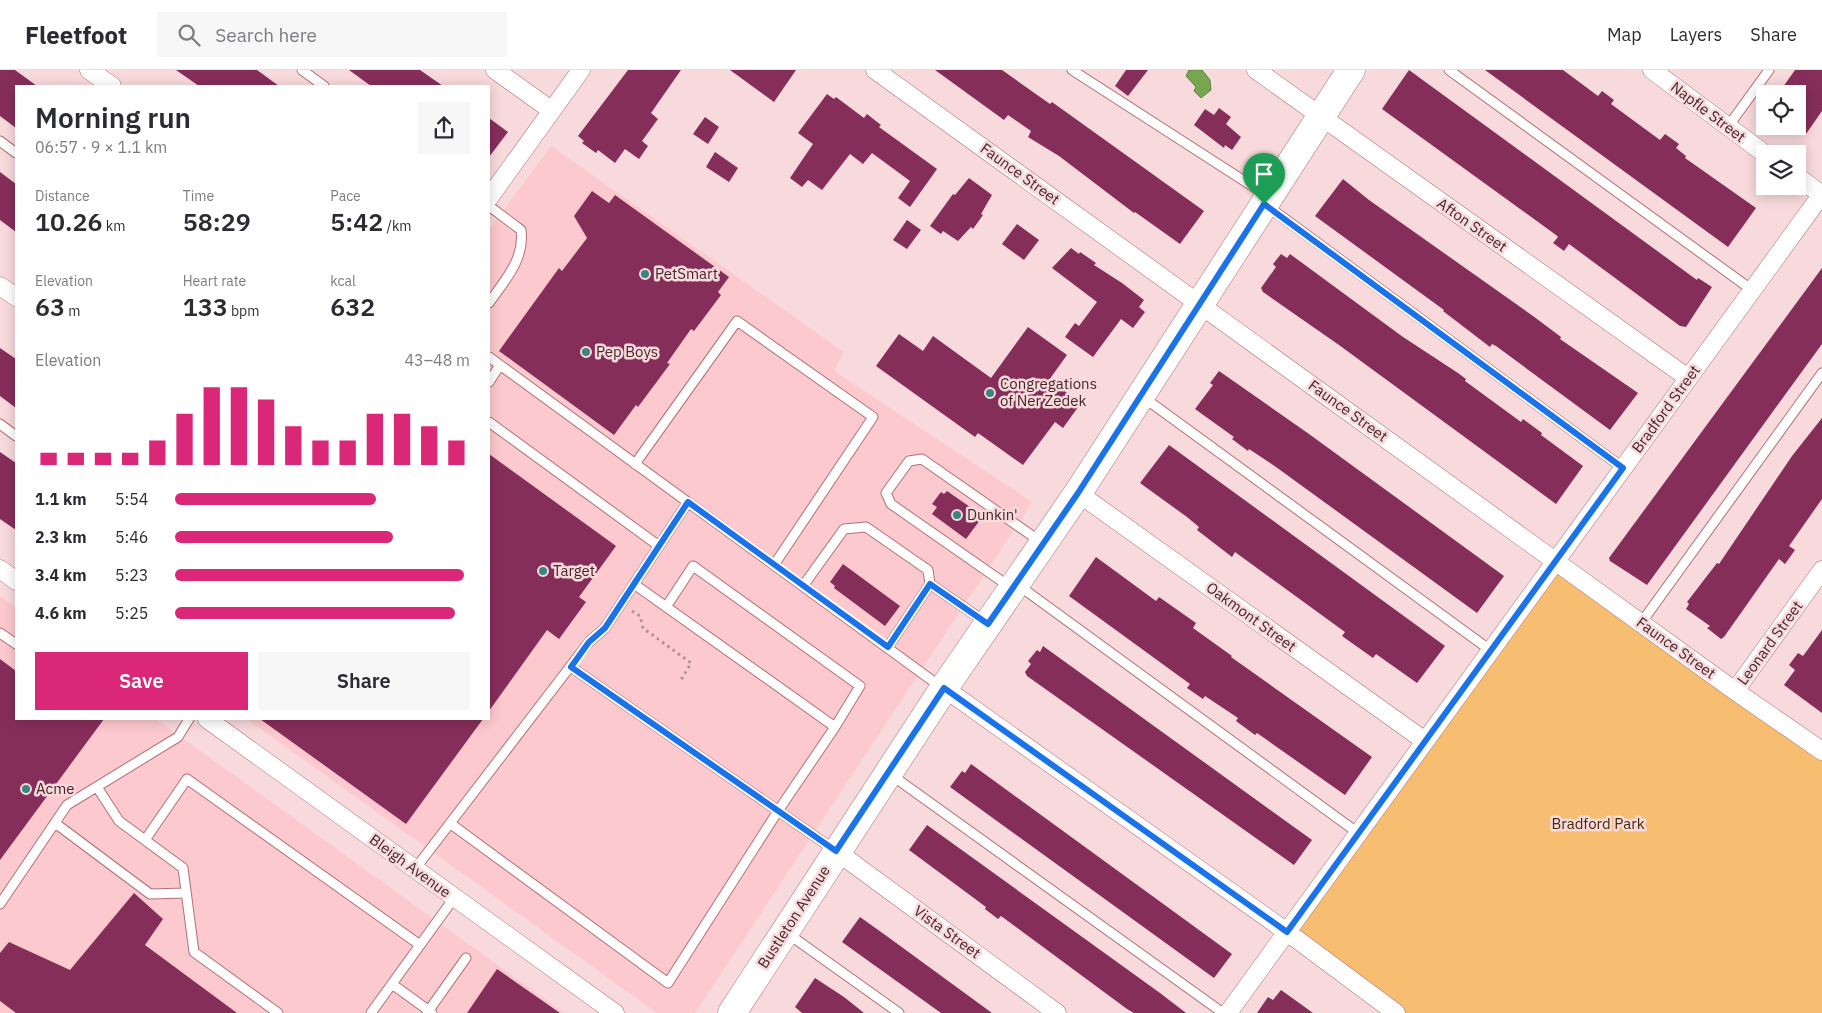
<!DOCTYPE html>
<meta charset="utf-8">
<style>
:root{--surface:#fff;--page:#f7f7f7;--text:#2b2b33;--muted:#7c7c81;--line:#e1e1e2;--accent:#db2777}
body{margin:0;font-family:"IBM Plex Sans",sans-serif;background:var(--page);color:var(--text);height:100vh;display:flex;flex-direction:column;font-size:19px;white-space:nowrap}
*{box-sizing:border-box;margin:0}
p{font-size:16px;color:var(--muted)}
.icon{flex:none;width:28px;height:28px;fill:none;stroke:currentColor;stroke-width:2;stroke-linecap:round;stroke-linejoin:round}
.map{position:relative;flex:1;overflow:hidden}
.panel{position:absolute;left:15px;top:15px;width:475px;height:635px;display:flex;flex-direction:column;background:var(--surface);border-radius:0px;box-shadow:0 2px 12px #0003}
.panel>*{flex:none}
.fabs{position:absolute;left:1756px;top:15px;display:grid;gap:10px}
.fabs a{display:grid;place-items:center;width:50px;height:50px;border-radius:0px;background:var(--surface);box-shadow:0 2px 12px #0003;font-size:25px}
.pin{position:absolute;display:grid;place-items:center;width:42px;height:42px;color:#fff;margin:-51px -21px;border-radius:50% 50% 50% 0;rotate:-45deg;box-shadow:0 0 5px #0007}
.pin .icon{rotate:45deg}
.round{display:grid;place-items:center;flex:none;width:52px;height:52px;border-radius:0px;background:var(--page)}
.summary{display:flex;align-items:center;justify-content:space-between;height:85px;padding:0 20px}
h1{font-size:28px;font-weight:600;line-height:38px}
.stats{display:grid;grid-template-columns:repeat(3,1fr);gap:8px;height:85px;padding:5px 20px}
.stats div{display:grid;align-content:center}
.stats b{font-size:25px;font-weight:600}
.stats small{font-size:14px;font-weight:400}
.stats p{font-size:14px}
.chart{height:140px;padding:10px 20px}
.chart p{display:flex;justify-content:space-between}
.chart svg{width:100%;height:90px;margin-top:5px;stroke:var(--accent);stroke-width:6}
.cta{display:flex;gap:10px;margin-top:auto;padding:10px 20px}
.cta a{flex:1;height:58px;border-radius:0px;background:var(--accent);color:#fff;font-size:20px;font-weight:600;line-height:58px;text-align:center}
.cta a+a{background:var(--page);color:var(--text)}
ul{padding:0 20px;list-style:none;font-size:16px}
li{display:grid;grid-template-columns:80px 60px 1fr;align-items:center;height:38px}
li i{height:12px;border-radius:6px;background:var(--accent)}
header{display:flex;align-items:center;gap:30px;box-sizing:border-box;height:70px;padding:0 25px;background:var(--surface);border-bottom:1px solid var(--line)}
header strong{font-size:24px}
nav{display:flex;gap:28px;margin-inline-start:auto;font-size:18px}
.search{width:350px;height:45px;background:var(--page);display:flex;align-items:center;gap:12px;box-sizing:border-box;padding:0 18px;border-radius:0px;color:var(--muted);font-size:19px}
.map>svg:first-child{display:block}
.built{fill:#fcc9ce}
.green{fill:#f7be72}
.water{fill:#76a64f;stroke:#678044}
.building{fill:#862e5a}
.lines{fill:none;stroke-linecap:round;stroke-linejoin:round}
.lane-casing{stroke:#b36f76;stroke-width:11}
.street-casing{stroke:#b36f76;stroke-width:19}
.primary-casing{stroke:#b36f76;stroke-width:29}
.path{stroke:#af9194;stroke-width:3;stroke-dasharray:2.5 4;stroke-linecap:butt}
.lane{stroke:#fff;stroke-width:9}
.street{stroke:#fff;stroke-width:18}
.primary{stroke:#fff;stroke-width:28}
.route-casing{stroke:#fff;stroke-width:10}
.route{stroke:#1a73e8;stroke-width:6}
.poi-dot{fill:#3c8482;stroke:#f8d9dc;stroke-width:2}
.labels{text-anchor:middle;stroke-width:5;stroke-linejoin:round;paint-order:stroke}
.street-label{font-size:15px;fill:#44272a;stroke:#f8d9dc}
.poi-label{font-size:15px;fill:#44272a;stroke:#f8d9dc;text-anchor:start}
.park-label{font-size:15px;fill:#442b03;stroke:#f8d9dc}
</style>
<header>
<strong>Fleetfoot</strong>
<div class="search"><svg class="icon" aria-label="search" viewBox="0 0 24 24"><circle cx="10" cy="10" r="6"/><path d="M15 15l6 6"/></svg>Search here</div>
<nav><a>Map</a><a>Layers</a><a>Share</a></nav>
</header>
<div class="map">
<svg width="1822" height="943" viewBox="0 0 1822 943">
<rect width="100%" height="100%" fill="#f8d9dc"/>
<path class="built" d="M 551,76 L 844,282 L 834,301 L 1032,432 L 695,943 L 657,943 L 247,649 L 489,649 L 489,160 Z
M 0,526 L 16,538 L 16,649 L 156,649 L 564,943 L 0,943 Z"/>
<path class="green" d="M 1555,491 L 1822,681 L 1822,943 L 1396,943 L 1287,862 Z"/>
<path class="water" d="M 1189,0 L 1202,0 L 1210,10 L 1211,20 L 1201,28 L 1194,21 L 1196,17 L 1186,6 Z"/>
<path class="building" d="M 0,0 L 15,0 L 37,16 L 16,16 L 16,58 L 0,46 Z
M 176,0 L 257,0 L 279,16 L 199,16 Z
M 349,0 L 420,0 L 443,16 L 371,16 Z
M 628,0 L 681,0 L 651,43 L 658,49 L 642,71 L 648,76 L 639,89 L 625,79 L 615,93 L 598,80 L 596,83 L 582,73 L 584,71 L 578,66 Z
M 730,0 L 796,0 L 774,32 Z
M 935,0 L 1002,0 L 1050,34 L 1052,32 L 1204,141 L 1180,174 L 1135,142 L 1134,143 L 1059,86 L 1028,67 L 1031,61 L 1008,45 L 1004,50 Z
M 1126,0 L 1148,0 L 1128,26 L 1115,16 Z
M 1409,0 L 1697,210 L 1698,208 L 1712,217 L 1686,257 L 1680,256 L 1569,174 L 1564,181 L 1553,173 L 1558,167 L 1556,165 L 1382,39 Z
M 1485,0 L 1563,0 L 1598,26 L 1602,21 L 1614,30 L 1611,34 L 1660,70 L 1665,64 L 1679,74 L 1676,78 L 1686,86 L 1685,88 L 1756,138 L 1728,177 Z
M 1795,0 L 1822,0 L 1822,41 L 1806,64 L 1798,57 L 1798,24 L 1778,24 Z
M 827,24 L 834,29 L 836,27 L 864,48 L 867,44 L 881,55 L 879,57 L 937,99 L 910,137 L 898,128 L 910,111 L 872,83 L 863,94 L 850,84 L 822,120 L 808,110 L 802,117 L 790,108 L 813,74 L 798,63 Z
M 1219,38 L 1231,47 L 1226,54 L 1241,67 L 1232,80 L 1225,75 L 1224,78 L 1194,55 L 1205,39 L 1214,45 Z
M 705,47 L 719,57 L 708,74 L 693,64 Z
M 489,48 L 508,62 L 489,87 Z
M 715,82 L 738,98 L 729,112 L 706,97 Z
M 0,102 L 16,114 L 16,162 L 0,150 Z
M 969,108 L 992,125 L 981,144 L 983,145 L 973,159 L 971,157 L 958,171 L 943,161 L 941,164 L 930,156 L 953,124 L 955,125 Z
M 1343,109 L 1369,130 L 1533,246 L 1561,267 L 1560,269 L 1638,323 L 1610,360 L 1496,276 L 1492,274 L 1490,277 L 1443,241 L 1444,240 L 1315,146 Z
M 592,121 L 609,133 L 615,125 L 729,207 L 718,222 L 721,225 L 694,261 L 691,259 L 667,293 L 670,294 L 638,337 L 636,335 L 614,365 L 499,281 L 559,198 L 562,201 L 587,168 L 574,146 Z
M 907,150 L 921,160 L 907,179 L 893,170 Z
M 1017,154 L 1039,170 L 1024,190 L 1002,174 Z
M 1071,178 L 1079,184 L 1080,182 L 1096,193 L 1094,195 L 1122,213 L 1144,230 L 1139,237 L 1145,242 L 1133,258 L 1121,249 L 1093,287 L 1065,267 L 1075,253 L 1079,256 L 1097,232 L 1052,198 Z
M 1281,184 L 1287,188 L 1290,184 L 1403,267 L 1458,303 L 1466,309 L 1465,311 L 1521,352 L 1523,349 L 1542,363 L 1541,365 L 1583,396 L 1556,434 L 1339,275 L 1263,222 L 1261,218 L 1276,197 L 1273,194 Z
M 1822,198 L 1822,274 L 1647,515 L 1610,491 L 1609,488 Z
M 1028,257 L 1067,285 L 1049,310 L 1081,333 L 1063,358 L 1055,352 L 1023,395 L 978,363 L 975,367 L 876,296 L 899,264 L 923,281 L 933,266 L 991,308 Z
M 0,278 L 16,289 L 16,338 L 0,326 Z
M 1219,301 L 1309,364 L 1504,506 L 1477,543 L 1276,397 L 1249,379 L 1248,381 L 1232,369 L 1234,367 L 1195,339 L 1213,315 L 1210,313 Z
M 1822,348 L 1822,429 L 1789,476 L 1795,480 L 1785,494 L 1779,489 L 1724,567 L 1721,569 L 1707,558 L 1710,556 L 1686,539 L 1689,534 L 1687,532 L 1717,493 L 1719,494 L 1792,386 Z
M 1169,375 L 1445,576 L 1417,613 L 1376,584 L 1373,588 L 1342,566 L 1345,562 L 1235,482 L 1232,487 L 1197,460 L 1199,457 L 1187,447 L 1140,413 Z
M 0,382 L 16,393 L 16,460 L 0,449 Z
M 489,384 L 616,476 L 579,527 L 586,532 L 559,569 L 547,560 L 489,641 Z
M 947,421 L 983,446 L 966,469 L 932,444 L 937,437 L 932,434 L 941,422 L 944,424 Z
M 1096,487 L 1156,531 L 1159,527 L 1196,553 L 1193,558 L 1232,586 L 1231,587 L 1372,687 L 1345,725 L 1257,663 L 1255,665 L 1236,651 L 1238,648 L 1205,626 L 1203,629 L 1187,618 L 1190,614 L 1069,526 Z
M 843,494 L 900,536 L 885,556 L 834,518 L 835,516 L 830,512 Z
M 1822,560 L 1822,643 L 1784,615 L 1795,600 L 1789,595 L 1798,583 L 1803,586 Z
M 1043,576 L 1312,770 L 1294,795 L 1027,606 L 1025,602 L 1031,594 L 1028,591 L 1037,580 L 1040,582 Z
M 0,589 L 16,601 L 16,649 L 104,649 L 0,790 Z
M 260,649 L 483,649 L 406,754 Z
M 971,694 L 1232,884 L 1214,908 L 950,717 L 962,701 L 965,703 Z
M 927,755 L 1160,923 L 1186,943 L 1134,943 L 1127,939 L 1001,846 L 998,849 L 985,839 L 986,837 L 909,780 Z
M 134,823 L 163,849 L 145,875 L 237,943 L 16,943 L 0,931 L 0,883 L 9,872 L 70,900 Z
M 860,847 L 888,867 L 992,943 L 941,943 L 842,872 Z
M 497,899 L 560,943 L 467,943 Z
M 815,908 L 844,927 L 864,943 L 802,943 L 795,937 Z
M 1281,920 L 1295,930 L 1313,943 L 1257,943 L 1268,927 L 1273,930 Z"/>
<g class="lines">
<g class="lane-casing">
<path id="lane" d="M 302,0 L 324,16
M 1072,0 L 1266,125
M 1449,0 L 1752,220
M 1727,58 L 1769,0
M 0,71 L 16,83
M 1266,135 L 1623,398
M 489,136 L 521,160 C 525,189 505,210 489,233
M 489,287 L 941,617
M 489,312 L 500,295
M 1143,327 L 1490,580
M 489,352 L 659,476
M 0,354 L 16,366
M 635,394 L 737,251 L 873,347 L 774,495
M 634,514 L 835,657 L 860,616 L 693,496 L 666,537
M 1018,515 L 1358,763
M 803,516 L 844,459 L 866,457 L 928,500 L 930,514
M 1010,517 L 891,434 L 886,423 L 909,391 L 922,389 L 1041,472
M 1641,553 L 1822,303
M 0,563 L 16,574
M 888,577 L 930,514 L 987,553
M 571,597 L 836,781
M 890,704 L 1223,943
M 97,717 L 119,751 L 183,798 L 194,882 L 278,943
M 55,753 L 150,824 L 186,823
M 451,754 L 668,913 L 778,741 L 835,657
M 145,770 L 187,709 L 420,875
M 415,799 L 589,572 L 605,558 L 688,432
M 0,834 L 67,735 L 178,667 L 189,649
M 787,863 L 899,943
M 392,914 L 432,943
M 371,943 L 454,828
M 427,943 L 466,888"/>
</g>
<g class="street-casing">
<path id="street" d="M 89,0 L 112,16
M 495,0 L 551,40
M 875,0 L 1735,621 L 1822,681
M 1256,0 L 1688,308
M 1652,0 L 1765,84
M 1798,107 L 1822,125
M 489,128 L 581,0
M 0,216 L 16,227
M 1078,423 L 1425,671
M 0,499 L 16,511
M 944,618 L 1287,862 L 1396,943
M 1735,621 L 1822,500
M 207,649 L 615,943
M 836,781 L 1057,943
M 1228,943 L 1822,124"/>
</g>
<g class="primary-casing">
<path id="primary" d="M 732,943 L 944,618 L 1078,423 L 1351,0"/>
</g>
<path class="path" d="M 632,541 L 640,546 L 643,558 L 691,593 L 681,610"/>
<use href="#lane" class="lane"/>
<use href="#street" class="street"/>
<use href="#primary" class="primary"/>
</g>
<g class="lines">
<g class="route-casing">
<path id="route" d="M 1264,134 L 1623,398 L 1287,862 L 944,618 L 836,781 L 571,597 L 589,572 L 605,558 L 688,432 L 888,577 L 930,514 L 988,554 L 1078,423 Z"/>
</g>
<use href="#route" class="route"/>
</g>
<g class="poi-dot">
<circle cx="645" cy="204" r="5"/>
<circle cx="586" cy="282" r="5"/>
<circle cx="990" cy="323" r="5"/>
<circle cx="957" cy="445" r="5"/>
<circle cx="543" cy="501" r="5"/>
<circle cx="26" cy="719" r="5"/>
</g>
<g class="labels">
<g class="street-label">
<text transform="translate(1708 42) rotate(37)" y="5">Napfle Street</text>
<text transform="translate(1020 104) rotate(36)" y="5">Faunce Street</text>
<text transform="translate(1472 155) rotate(35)" y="5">Afton Street</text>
<text transform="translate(1666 339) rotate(-54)" y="5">Bradford Street</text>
<text transform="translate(1348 341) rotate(36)" y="5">Faunce Street</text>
<text transform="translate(1251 547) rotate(36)" y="5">Oakmont Street</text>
<text transform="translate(1770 573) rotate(-54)" y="5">Leonard Street</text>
<text transform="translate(1676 578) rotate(36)" y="5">Faunce Street</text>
<text transform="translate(410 796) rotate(36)" y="5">Bleigh Avenue</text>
<text transform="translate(794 847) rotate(-57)" y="5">Bustleton Avenue</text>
<text transform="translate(947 862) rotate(36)" y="5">Vista Street</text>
</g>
<g class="poi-label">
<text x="655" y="209">PetSmart</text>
<text x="596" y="287">Pep Boys</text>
<text x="1000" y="319">Congregations<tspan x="1000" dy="17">of Ner Zedek</tspan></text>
<text x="967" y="450">Dunkin'</text>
<text x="553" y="506">Target</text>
<text x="36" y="724">Acme</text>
</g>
<g class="park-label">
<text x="1598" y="759">Bradford Park</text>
</g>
</g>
</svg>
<div class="fabs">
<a><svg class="icon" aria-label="locate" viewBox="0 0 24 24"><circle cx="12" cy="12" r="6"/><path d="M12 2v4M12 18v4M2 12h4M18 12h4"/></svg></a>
<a><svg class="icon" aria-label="layers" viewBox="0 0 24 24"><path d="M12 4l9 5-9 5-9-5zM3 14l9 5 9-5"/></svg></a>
</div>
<div class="pin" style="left:1264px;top:134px;background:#1e9e55"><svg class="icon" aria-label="arrive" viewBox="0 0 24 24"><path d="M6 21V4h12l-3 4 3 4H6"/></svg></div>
<section class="panel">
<div class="summary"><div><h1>Morning run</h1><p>06:57 · 9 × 1.1 km</p></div><a class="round"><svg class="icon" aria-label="share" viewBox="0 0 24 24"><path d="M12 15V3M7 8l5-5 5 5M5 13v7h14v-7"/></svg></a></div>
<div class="stats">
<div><p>Distance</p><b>10.26<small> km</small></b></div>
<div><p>Time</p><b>58:29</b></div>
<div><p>Pace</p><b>5:42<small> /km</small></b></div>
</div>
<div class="stats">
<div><p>Elevation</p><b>63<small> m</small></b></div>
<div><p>Heart rate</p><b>133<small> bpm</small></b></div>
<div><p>kcal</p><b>632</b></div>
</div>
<div class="chart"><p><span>Elevation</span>43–48 m</p>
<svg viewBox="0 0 160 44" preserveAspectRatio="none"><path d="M5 44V38M15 44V38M25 44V38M35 44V38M45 44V32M55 44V19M65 44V6M75 44V6M85 44V12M95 44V25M105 44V32M115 44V32M125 44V19M135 44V19M145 44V25M155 44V32"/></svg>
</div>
<ul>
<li><b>1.1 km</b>5:54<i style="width:68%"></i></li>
<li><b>2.3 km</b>5:46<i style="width:74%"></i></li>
<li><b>3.4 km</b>5:23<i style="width:98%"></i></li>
<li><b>4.6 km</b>5:25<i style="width:95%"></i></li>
</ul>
<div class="cta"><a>Save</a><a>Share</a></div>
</section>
</div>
